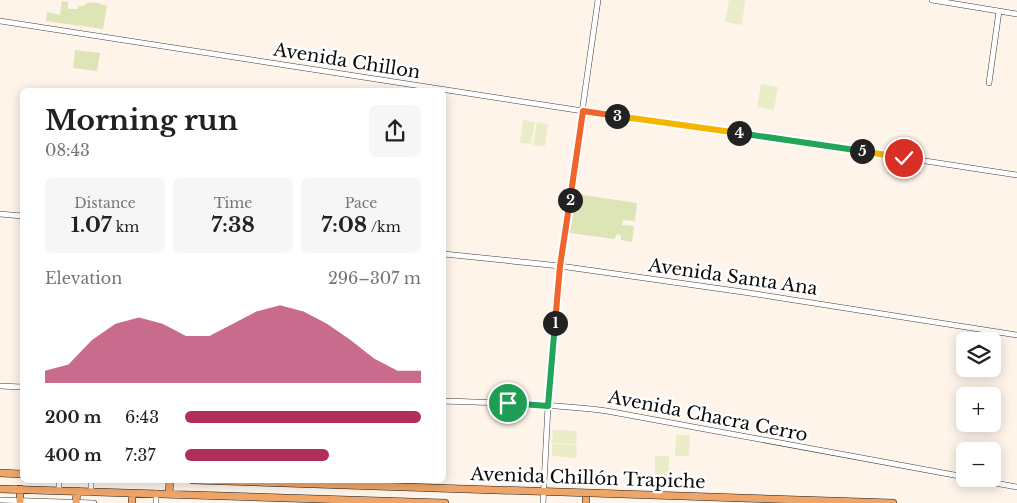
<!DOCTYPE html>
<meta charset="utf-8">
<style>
:root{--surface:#fff;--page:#f6f6f6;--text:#222;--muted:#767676;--accent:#b12d5c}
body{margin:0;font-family:"Libre Baskerville",serif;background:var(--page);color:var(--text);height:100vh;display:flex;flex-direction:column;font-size:19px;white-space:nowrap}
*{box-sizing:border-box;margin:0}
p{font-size:16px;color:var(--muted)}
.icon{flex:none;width:28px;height:28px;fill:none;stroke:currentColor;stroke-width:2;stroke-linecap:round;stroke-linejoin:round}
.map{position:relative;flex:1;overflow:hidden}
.drawer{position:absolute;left:20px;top:88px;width:426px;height:395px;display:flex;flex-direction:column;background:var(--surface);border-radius:8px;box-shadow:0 2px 12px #0003}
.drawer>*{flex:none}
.buttons{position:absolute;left:956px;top:332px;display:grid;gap:10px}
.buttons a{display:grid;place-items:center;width:45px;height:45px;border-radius:8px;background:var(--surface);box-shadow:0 2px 12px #0003;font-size:25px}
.pin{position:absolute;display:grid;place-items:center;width:42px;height:42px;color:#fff;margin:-21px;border:2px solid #fff;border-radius:50%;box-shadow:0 1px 5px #0007}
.km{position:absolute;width:25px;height:25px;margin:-12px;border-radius:50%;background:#222;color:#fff;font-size:14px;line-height:25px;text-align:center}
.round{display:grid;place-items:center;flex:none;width:52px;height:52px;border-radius:8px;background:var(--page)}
.summary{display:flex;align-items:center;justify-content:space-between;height:85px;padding:0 25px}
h1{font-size:28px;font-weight:700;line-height:38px}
.stats{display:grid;grid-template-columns:repeat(3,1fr);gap:8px;height:85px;padding:5px 25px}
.stats div{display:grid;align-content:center;border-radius:8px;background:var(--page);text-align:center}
.stats b{font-size:21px;font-weight:700}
.stats small{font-size:14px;font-weight:400}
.stats p{font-size:14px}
.chart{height:140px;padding:10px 25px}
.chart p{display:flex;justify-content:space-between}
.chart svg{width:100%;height:90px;margin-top:5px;fill:var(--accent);opacity:.7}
ul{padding:0 25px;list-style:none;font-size:16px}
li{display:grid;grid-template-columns:80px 60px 1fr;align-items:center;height:38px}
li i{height:12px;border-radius:6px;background:var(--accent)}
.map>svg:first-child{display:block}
.green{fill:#dde5b7}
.pitch{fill:#ebedc8}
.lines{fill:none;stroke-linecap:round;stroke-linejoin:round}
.minor-casing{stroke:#3e3e3e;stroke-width:6}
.major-casing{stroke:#1c1c1c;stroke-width:8}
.minor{stroke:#fff;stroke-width:5}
.major{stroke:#f0a568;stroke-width:7}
.split-1-casing{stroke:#fff;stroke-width:10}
.split-2-casing{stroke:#fff;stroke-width:10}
.split-3-casing{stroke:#fff;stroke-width:10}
.split-4-casing{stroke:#fff;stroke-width:10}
.split-5-casing{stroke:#fff;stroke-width:10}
.split-6-casing{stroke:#fff;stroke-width:10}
.split-1{stroke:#22a559;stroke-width:6}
.split-2{stroke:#f0652b;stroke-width:6}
.split-3{stroke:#f0652b;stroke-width:6}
.split-4{stroke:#f5b400;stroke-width:6}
.split-5{stroke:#22a559;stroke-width:6}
.split-6{stroke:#f5b400;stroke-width:6}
.labels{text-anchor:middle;stroke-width:5;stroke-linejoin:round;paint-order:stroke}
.street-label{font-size:18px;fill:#0b0b0b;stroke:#fff}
</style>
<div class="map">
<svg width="1017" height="503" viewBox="0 0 1017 503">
<rect width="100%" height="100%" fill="#fef4ea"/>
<path class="green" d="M 62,1 L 68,2 L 68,9 L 78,9 L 78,6 L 83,6 C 89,0 99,3 107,6 L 103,29 L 46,21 L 47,12 L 60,15 Z
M 75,50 L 100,53 L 97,71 L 73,68 Z
M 576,194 L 637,203 L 635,221 L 623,220 L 622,225 L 634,226 L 632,242 L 621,240 L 621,235 L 617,234 L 614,239 L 570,233 Z"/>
<path class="pitch" d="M 729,0 L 745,0 L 742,25 L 725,22 Z
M 761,84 L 778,87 L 774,110 L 757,107 Z
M 523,120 L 535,122 L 531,144 L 520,143 Z
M 537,122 L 548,124 L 545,146 L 533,145 Z
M 553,430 L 577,431 L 576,444 L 552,443 Z
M 676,435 L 690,435 L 689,456 L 675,456 Z
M 552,444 L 577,445 L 576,458 L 552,456 Z
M 655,456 L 669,456 L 669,479 L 655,479 Z"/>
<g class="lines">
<g class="minor-casing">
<path id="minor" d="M 932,0 L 1017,14
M 0,21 L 583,111 L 742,133 L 1017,175
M 989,83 L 999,11
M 0,214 L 22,216
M 444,254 L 560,266 L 743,292 L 1017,335
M 0,386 L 22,387
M 444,401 C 498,403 553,404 607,411 L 965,477
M 973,479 L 1017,487
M 59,491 L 59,480
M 91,492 L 91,480
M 0,500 L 94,503
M 156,503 L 156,493
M 543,503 L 548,406 L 560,266 L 598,0"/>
</g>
<g class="major-casing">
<path id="major" d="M 0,473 L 22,474
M 192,480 L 893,503
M 0,489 L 445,503
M 132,493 L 132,503
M 169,494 L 170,480
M 20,501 L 20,489
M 76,503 L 77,491
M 586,503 L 586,493"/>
</g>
<use href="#minor" class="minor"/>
<use href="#major" class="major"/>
</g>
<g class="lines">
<g class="split-1-casing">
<path id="split-1" d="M 508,403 L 548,406 L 555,323"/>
</g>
<g class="split-2-casing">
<path id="split-2" d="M 555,323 L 560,266 L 570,200"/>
</g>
<g class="split-3-casing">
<path id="split-3" d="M 570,200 L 583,111 L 617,116"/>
</g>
<g class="split-4-casing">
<path id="split-4" d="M 617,116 L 739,133"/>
</g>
<g class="split-5-casing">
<path id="split-5" d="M 739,133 L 862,151"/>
</g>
<g class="split-6-casing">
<path id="split-6" d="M 862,151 L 904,158"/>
</g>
<use href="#split-1" class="split-1"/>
<use href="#split-2" class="split-2"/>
<use href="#split-3" class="split-3"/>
<use href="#split-4" class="split-4"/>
<use href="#split-5" class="split-5"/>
<use href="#split-6" class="split-6"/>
</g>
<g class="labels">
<g class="street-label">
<text transform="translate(347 61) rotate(9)" y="6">Avenida Chillon</text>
<text transform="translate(733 277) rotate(8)" y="6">Avenida Santa Ana</text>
<text transform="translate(708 416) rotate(11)" y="6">Avenida Chacra Cerro</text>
<text transform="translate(588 478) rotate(2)" y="6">Avenida Chillón Trapiche</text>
</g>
</g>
</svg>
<div class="buttons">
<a><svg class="icon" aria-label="layers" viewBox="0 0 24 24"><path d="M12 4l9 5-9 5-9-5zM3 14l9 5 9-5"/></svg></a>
<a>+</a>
<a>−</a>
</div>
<div class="pin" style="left:508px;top:403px;background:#1e9e55"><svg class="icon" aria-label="arrive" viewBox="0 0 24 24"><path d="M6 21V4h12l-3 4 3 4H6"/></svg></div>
<div class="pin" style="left:904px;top:158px;background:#d93025"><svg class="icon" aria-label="check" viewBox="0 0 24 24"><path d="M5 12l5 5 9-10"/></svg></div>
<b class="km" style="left:555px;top:323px">1</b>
<b class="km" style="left:570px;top:200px">2</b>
<b class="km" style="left:617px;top:116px">3</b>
<b class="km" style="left:739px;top:133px">4</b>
<b class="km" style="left:862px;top:151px">5</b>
<section class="drawer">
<div class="summary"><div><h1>Morning run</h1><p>08:43</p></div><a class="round"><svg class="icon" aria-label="share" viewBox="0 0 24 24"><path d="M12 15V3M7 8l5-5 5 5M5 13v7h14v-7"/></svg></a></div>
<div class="stats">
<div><p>Distance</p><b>1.07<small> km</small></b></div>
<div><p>Time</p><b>7:38</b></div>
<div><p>Pace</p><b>7:08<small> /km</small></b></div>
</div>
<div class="chart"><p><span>Elevation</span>296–307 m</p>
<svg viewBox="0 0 160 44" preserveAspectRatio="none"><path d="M0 44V38L10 35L20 23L30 15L40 12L50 15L60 21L70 21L80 15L90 9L100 6L110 9L120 15L130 23L140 32L150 38L160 38V44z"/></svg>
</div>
<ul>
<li><b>200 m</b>6:43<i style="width:100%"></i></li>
<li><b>400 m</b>7:37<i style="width:61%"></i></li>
</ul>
</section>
</div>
